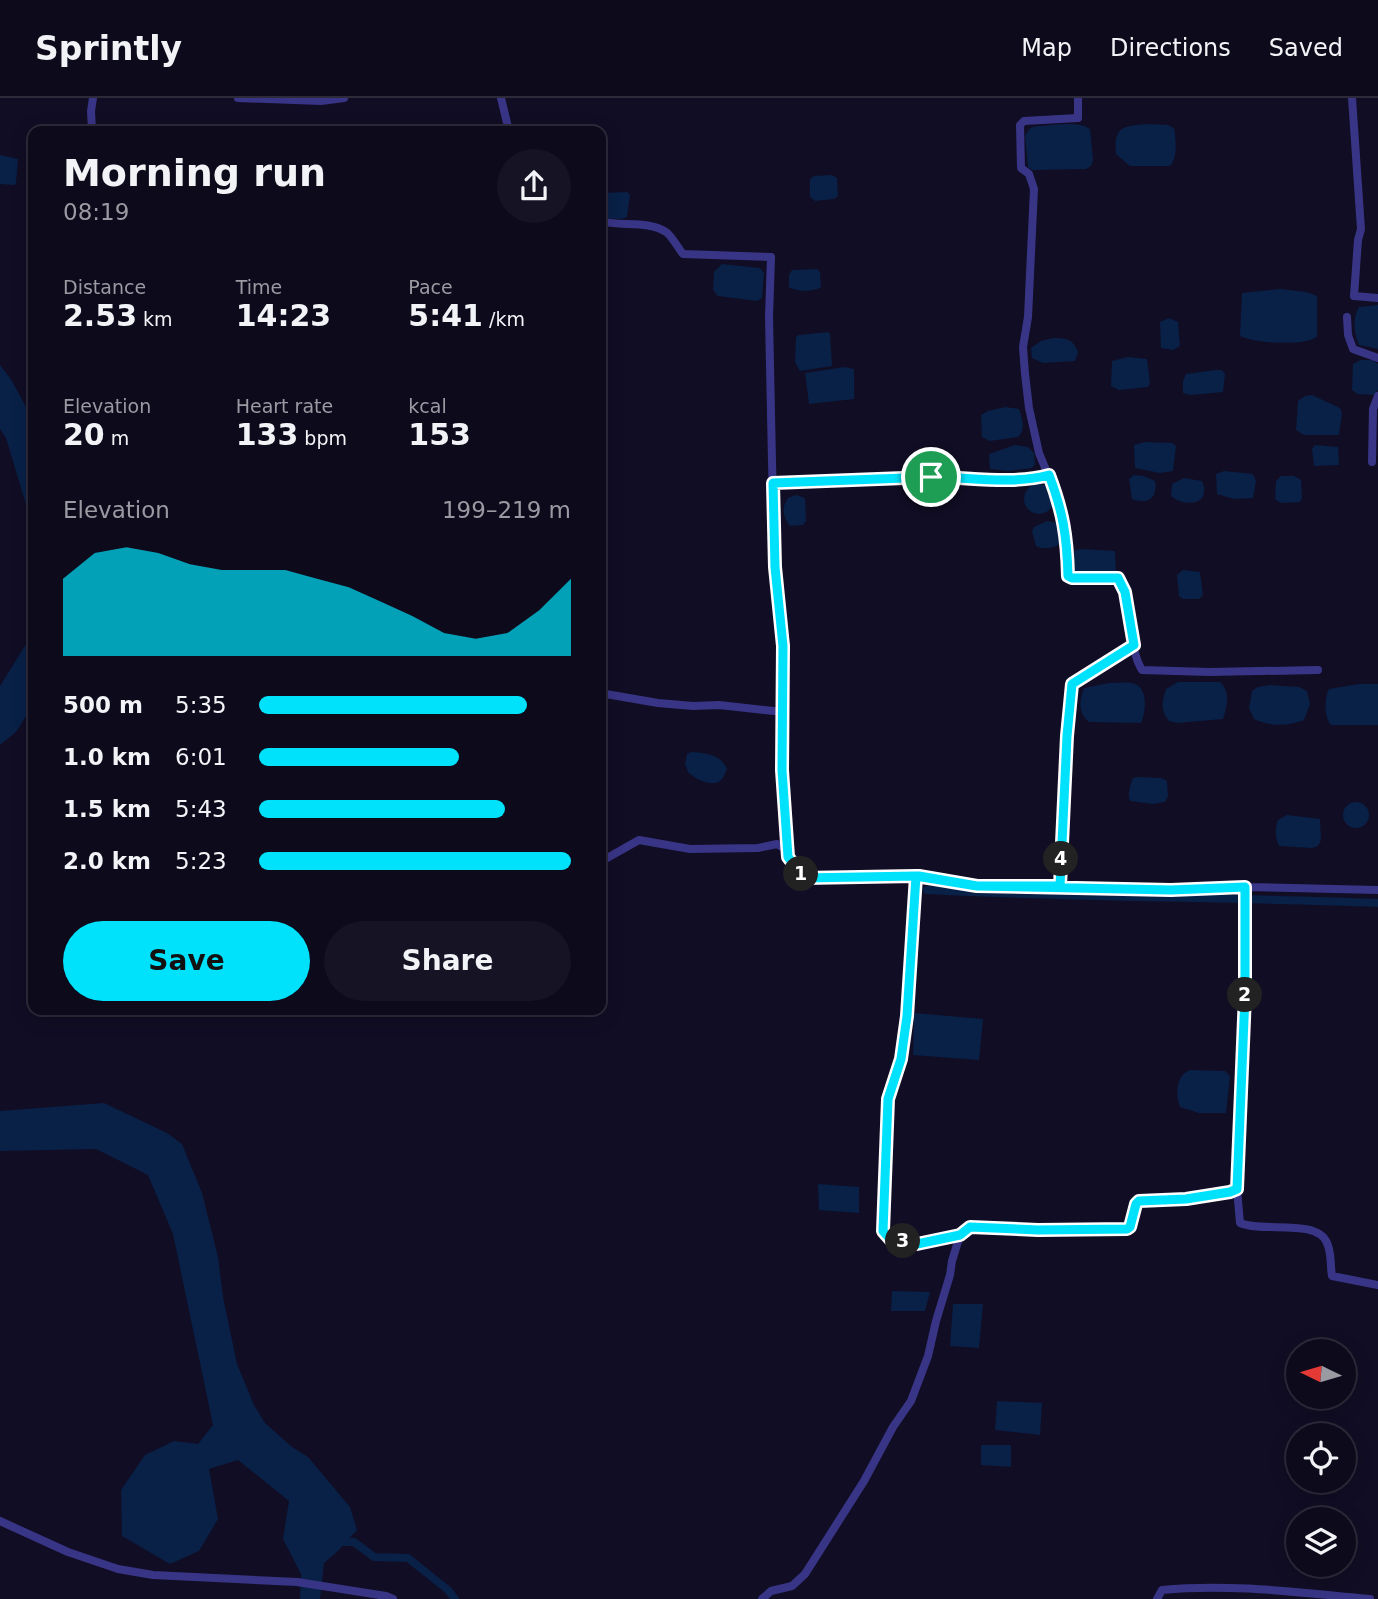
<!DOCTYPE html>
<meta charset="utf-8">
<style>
:root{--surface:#0d0a1b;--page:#161324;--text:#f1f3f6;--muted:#9a9aa3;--line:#2d2b3a;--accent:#00e1fb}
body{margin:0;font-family:"DejaVu Sans",sans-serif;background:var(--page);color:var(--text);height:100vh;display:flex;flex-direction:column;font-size:26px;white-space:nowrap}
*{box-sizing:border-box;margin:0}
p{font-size:23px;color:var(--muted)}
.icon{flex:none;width:38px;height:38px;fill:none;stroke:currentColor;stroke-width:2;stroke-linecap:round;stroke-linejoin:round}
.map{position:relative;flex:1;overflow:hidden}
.drawer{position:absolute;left:28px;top:28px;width:578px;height:889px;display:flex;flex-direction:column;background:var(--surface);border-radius:14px;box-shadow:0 4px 18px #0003,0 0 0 2px var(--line)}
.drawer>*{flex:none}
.needle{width:46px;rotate:275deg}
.buttons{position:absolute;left:1286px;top:1241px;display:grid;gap:14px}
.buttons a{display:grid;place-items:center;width:70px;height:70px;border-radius:50%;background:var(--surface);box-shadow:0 4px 18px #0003,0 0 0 2px var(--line);font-size:35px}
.pin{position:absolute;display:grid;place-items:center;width:60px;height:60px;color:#fff;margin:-30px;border:4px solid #fff;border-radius:50%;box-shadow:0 2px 7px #0007}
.km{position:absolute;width:35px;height:35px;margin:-18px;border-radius:50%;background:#222;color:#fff;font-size:19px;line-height:35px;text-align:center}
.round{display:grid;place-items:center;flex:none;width:74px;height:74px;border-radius:37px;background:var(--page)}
.summary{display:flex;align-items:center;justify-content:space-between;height:119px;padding:0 35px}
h1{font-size:38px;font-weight:700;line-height:52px}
.metrics{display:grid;grid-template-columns:repeat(3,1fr);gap:10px;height:119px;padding:7px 35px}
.metrics div{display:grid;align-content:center}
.metrics b{font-size:30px;font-weight:700}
.metrics small{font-size:19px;font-weight:400}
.metrics p{font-size:19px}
.chart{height:196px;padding:14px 35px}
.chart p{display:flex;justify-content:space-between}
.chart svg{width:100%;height:126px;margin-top:7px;fill:var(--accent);opacity:.7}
.cta{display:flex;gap:14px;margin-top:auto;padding:14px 35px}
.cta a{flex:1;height:80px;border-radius:42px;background:var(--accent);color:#111;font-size:28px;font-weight:700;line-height:80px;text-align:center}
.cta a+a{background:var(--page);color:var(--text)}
ul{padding:0 35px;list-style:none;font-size:23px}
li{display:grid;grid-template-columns:112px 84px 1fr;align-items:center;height:52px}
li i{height:18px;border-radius:9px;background:var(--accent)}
header{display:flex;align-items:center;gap:42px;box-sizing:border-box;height:98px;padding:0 35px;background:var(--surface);border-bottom:2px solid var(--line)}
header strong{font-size:33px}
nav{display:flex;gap:38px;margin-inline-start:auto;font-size:24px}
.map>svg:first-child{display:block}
.water{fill:#092047}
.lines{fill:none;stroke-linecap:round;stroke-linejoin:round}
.canal{stroke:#092047;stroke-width:8}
.minor{stroke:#393586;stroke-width:8}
.route-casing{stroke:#fff;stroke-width:14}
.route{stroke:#00e1fb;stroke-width:9}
</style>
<header>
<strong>Sprintly</strong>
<nav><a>Map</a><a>Directions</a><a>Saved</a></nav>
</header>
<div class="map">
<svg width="1378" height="1501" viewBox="0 0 1378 1501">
<rect width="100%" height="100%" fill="#110d24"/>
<path class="water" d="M 1149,26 L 1168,27 L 1174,30 C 1176,42 1178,59 1170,68 L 1130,68 L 1116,56 C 1113,27 1125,28 1149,26 Z
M 1037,28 C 1052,28 1077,22 1090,31 L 1093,62 L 1091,68 L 1086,71 L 1032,72 L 1028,69 L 1025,38 L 1030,30 Z
M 0,57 L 18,61 L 16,85 L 14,87 L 0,86 Z
M 832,77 L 837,80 L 838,98 L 834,101 L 815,103 L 810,99 L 810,81 L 814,78 Z
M 627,94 L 630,97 L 627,119 L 621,121 L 600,120 L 601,95 Z
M 722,166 L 760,170 L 764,175 L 762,200 L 757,203 L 718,198 L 713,192 L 714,174 Z
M 817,171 L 820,174 L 821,189 C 814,194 796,194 789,189 L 789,177 L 792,172 Z
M 1280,191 L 1307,194 L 1317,198 L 1317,238 C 1308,249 1253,245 1240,238 L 1242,195 Z
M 1378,207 L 1378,251 L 1359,247 C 1354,235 1352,221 1359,209 Z
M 1169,220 L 1178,224 L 1180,248 L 1173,252 L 1161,250 L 1160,224 Z
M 828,234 L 830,236 L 832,268 L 800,273 L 795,264 L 796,239 L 799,237 Z
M 1053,240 C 1067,240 1073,241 1078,254 L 1075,263 L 1043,265 L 1032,260 L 1031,250 L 1041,243 Z
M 1128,259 L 1147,261 L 1150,285 L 1148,289 L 1119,292 L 1111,288 L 1112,263 Z
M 1361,262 L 1372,262 L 1378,266 L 1378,292 L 1375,297 L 1357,296 L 1352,292 L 1353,266 Z
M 0,267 L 12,283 L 33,322 L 33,607 L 16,634 L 0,647 L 0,588 L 28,543 L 33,430 L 6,340 L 0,331 Z
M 845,269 L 854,271 L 854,301 L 809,306 L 805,275 Z
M 1215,272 L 1222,272 L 1225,276 L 1223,294 L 1191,297 L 1183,295 L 1183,283 L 1186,276 Z
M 1312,297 L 1340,310 L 1342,315 L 1339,337 L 1304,337 L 1296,332 L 1298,303 L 1305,298 Z
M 1005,309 L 1019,311 C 1022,319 1026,333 1018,339 L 990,343 L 982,339 L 981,317 L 988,313 Z
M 1145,344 L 1172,345 L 1176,348 L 1173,373 L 1160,375 L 1135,370 L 1134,347 Z
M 1015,347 L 1028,349 L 1034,355 L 1035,366 L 1032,370 L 1008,373 L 990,371 L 989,356 Z
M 1315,347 L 1338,349 L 1339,367 L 1314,368 L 1312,351 Z
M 1224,373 L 1253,376 L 1256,383 L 1253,400 L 1234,401 L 1217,396 L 1216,376 Z
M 1134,377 L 1144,378 L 1155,383 C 1158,400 1148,407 1132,401 L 1129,381 Z
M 1281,378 L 1294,378 L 1301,382 L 1302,400 L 1300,404 L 1281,405 L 1275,401 L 1276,383 Z
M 1184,380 L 1202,383 C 1212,407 1185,410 1171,398 L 1172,386 Z
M1024 401a15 15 0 1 1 30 0a15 15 0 1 1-30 0Z
M 797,397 L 805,400 L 806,423 L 803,427 L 790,428 C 783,419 781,410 788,400 Z
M 1047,423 L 1057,425 L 1062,440 L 1060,446 C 1054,450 1043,452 1036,448 L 1032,433 L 1034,429 Z
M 1081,451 L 1115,453 L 1116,474 L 1098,476 L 1072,472 L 1070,457 L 1073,453 Z
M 1183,472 L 1200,474 L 1203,497 L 1199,501 L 1183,501 L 1179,498 L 1177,477 Z
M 1178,584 L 1220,584 C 1231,594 1227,608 1223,621 L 1177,625 L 1169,623 C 1160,612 1162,603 1166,591 Z
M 1109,585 C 1116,585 1125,584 1132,585 C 1149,588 1146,614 1141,625 L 1089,624 C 1078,615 1079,603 1084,590 Z
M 1359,586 L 1378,586 L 1378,627 L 1331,627 C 1324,619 1324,600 1329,591 Z
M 1270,587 L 1299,589 L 1307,593 L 1310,606 L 1304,622 C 1288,629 1269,628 1254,621 L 1249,610 L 1252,593 L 1258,589 Z
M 691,654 C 705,655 721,656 727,671 C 725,675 724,679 721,682 C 712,690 695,681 688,674 L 685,666 L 687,656 Z
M 1137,679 L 1161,680 L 1167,683 L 1168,698 L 1165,704 L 1153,706 L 1130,703 C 1127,696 1130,688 1133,680 Z
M1343 717a13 13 0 1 1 26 0a13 13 0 1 1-26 0Z
M 1287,717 L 1320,721 L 1321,742 L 1318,748 L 1312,750 L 1279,748 C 1275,740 1275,731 1278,722 Z
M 914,915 L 983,921 L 979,962 L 913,957 Z
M 1190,972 L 1225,973 L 1230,978 L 1226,1015 L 1199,1015 L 1180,1009 C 1175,997 1176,977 1190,972 Z
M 104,1005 L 167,1035 L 182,1046 L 202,1095 L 218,1159 L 223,1199 L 237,1266 L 254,1307 L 265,1325 L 292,1349 L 308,1359 L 350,1409 L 357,1432 L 338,1453 L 324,1465 L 320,1501 L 300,1501 L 301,1476 L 283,1441 L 289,1403 L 238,1362 L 209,1371 L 218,1421 L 199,1453 L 170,1466 L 122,1438 L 121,1392 L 145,1357 L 174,1343 L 198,1346 L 213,1327 L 173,1136 L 148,1077 L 96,1051 L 0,1053 L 0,1013 Z
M 818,1086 L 859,1089 L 859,1115 L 819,1112 Z
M 892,1193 L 930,1194 L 925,1213 L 891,1213 Z
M 953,1206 L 983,1206 L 979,1250 L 950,1248 Z
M 997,1303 L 1042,1305 L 1040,1337 L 995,1332 Z
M 981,1347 L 1011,1347 L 1011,1369 L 981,1367 Z"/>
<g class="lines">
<path class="canal" d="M 927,792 C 1077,800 1228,799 1378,805
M 338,1444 L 354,1444 L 374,1459 L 408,1460 L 448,1492 L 455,1501"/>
<path class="minor" d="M 238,0 L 321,3 L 344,0
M 501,0 L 509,33
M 1078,0 L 1078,20 L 1024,23 L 1020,27 L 1021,70 L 1029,76 L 1034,91 L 1028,219 L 1023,249 L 1025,276 L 1029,310 L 1039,355 L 1060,406 L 1065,430 L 1068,478 L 1072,480 L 1118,480 C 1132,508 1128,550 1142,572 L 1209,574 L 1318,572
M 1352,0 L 1361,131 L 1358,142 L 1354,198 L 1378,200
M 92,33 L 91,13 L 93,0
M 600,123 C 620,129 648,122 666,134 C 672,138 678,150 683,156 L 771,159 L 769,219 L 772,364 L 775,469 L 783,548 L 782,672 L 788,759 L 804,780 L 919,778 L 977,788 L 1171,792 L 1245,789 L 1245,897 L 1237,1091 L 1230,1094 L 1186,1101 L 1139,1103 L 1135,1106 L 1130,1129 L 1127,1131 L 1038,1132 L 970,1129 L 960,1137 L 952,1163 L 950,1177 L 936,1223 L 928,1258 L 911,1303 L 893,1329 L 864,1383 L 805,1476 L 792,1488 L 771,1493 L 762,1501
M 1347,219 L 1348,237 L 1353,251 L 1378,260
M 1372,364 L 1373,311 L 1378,298
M 773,385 L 931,379 L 1010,382 L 1049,377
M 600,595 L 658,605 L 693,608 L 719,607 L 783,614
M 600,764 L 639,742 L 690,751 L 758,750 L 777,746 L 784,750 L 787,756
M 916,778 L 907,918 L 901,961 L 889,1001 L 882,1133 C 903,1153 935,1142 960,1137
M 1060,788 L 1067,638 L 1072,586 L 1134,547
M 1245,789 L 1378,792
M 1237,1091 L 1240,1125 C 1263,1135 1317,1120 1327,1145 C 1332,1156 1330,1167 1332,1178 L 1378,1187
M 0,1423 L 68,1454 L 118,1471 L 153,1477 L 297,1484 L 386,1498 L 393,1501
M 1157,1501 L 1162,1492 C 1231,1485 1302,1495 1370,1501"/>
</g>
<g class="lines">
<g class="route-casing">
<path id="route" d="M 931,379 L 773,385 L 775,469 L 783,548 L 782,672 L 788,759 L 804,780 L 916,778 L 919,778 L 977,788 L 1171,792 L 1245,789 L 1245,897 L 1237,1091 L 1230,1094 L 1186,1101 L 1139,1103 L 1136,1106 L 1130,1129 L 1127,1131 L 1038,1132 L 970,1129 L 960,1137 L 917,1146 L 891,1142 L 883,1133 L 888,1001 L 901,961 L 907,918 L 916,778 L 977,788 L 1060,788 L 1067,638 L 1072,586 L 1134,547 L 1125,494 L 1118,480 L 1072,480 L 1068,478 C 1067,438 1063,414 1049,377 C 1012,387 969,379 931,379"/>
</g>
<use href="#route" class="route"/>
</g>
</svg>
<div class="buttons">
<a><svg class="needle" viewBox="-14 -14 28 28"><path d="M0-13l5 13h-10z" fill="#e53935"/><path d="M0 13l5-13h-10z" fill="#9a9aa3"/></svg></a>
<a><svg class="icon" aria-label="locate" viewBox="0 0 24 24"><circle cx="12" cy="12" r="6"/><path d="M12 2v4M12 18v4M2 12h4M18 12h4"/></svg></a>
<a><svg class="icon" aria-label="layers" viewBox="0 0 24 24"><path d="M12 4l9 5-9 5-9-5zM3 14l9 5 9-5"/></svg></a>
</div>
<div class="pin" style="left:931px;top:379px;background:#1e9e55"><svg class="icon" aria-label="arrive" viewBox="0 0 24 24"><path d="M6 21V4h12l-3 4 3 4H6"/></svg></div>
<b class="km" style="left:801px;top:776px">1</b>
<b class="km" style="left:1245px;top:897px">2</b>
<b class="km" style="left:903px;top:1143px">3</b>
<b class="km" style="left:1061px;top:761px">4</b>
<section class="drawer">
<div class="summary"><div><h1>Morning run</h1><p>08:19</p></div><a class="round"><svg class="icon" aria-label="share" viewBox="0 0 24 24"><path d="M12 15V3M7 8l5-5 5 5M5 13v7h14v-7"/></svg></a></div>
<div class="metrics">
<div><p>Distance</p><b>2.53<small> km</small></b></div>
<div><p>Time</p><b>14:23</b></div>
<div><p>Pace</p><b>5:41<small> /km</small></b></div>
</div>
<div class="metrics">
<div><p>Elevation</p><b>20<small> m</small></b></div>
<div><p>Heart rate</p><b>133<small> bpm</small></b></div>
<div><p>kcal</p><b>153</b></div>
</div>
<div class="chart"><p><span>Elevation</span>199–219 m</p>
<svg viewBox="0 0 160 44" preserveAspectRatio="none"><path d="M0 44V17L10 8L20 6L30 8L40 12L50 14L60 14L70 14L80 17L90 20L100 25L110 30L120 36L130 38L140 36L150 28L160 17V44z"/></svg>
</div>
<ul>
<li><b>500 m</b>5:35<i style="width:86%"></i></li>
<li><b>1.0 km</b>6:01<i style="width:64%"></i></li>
<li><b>1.5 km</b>5:43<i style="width:79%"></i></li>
<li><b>2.0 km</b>5:23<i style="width:100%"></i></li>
</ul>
<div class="cta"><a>Save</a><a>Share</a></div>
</section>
</div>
